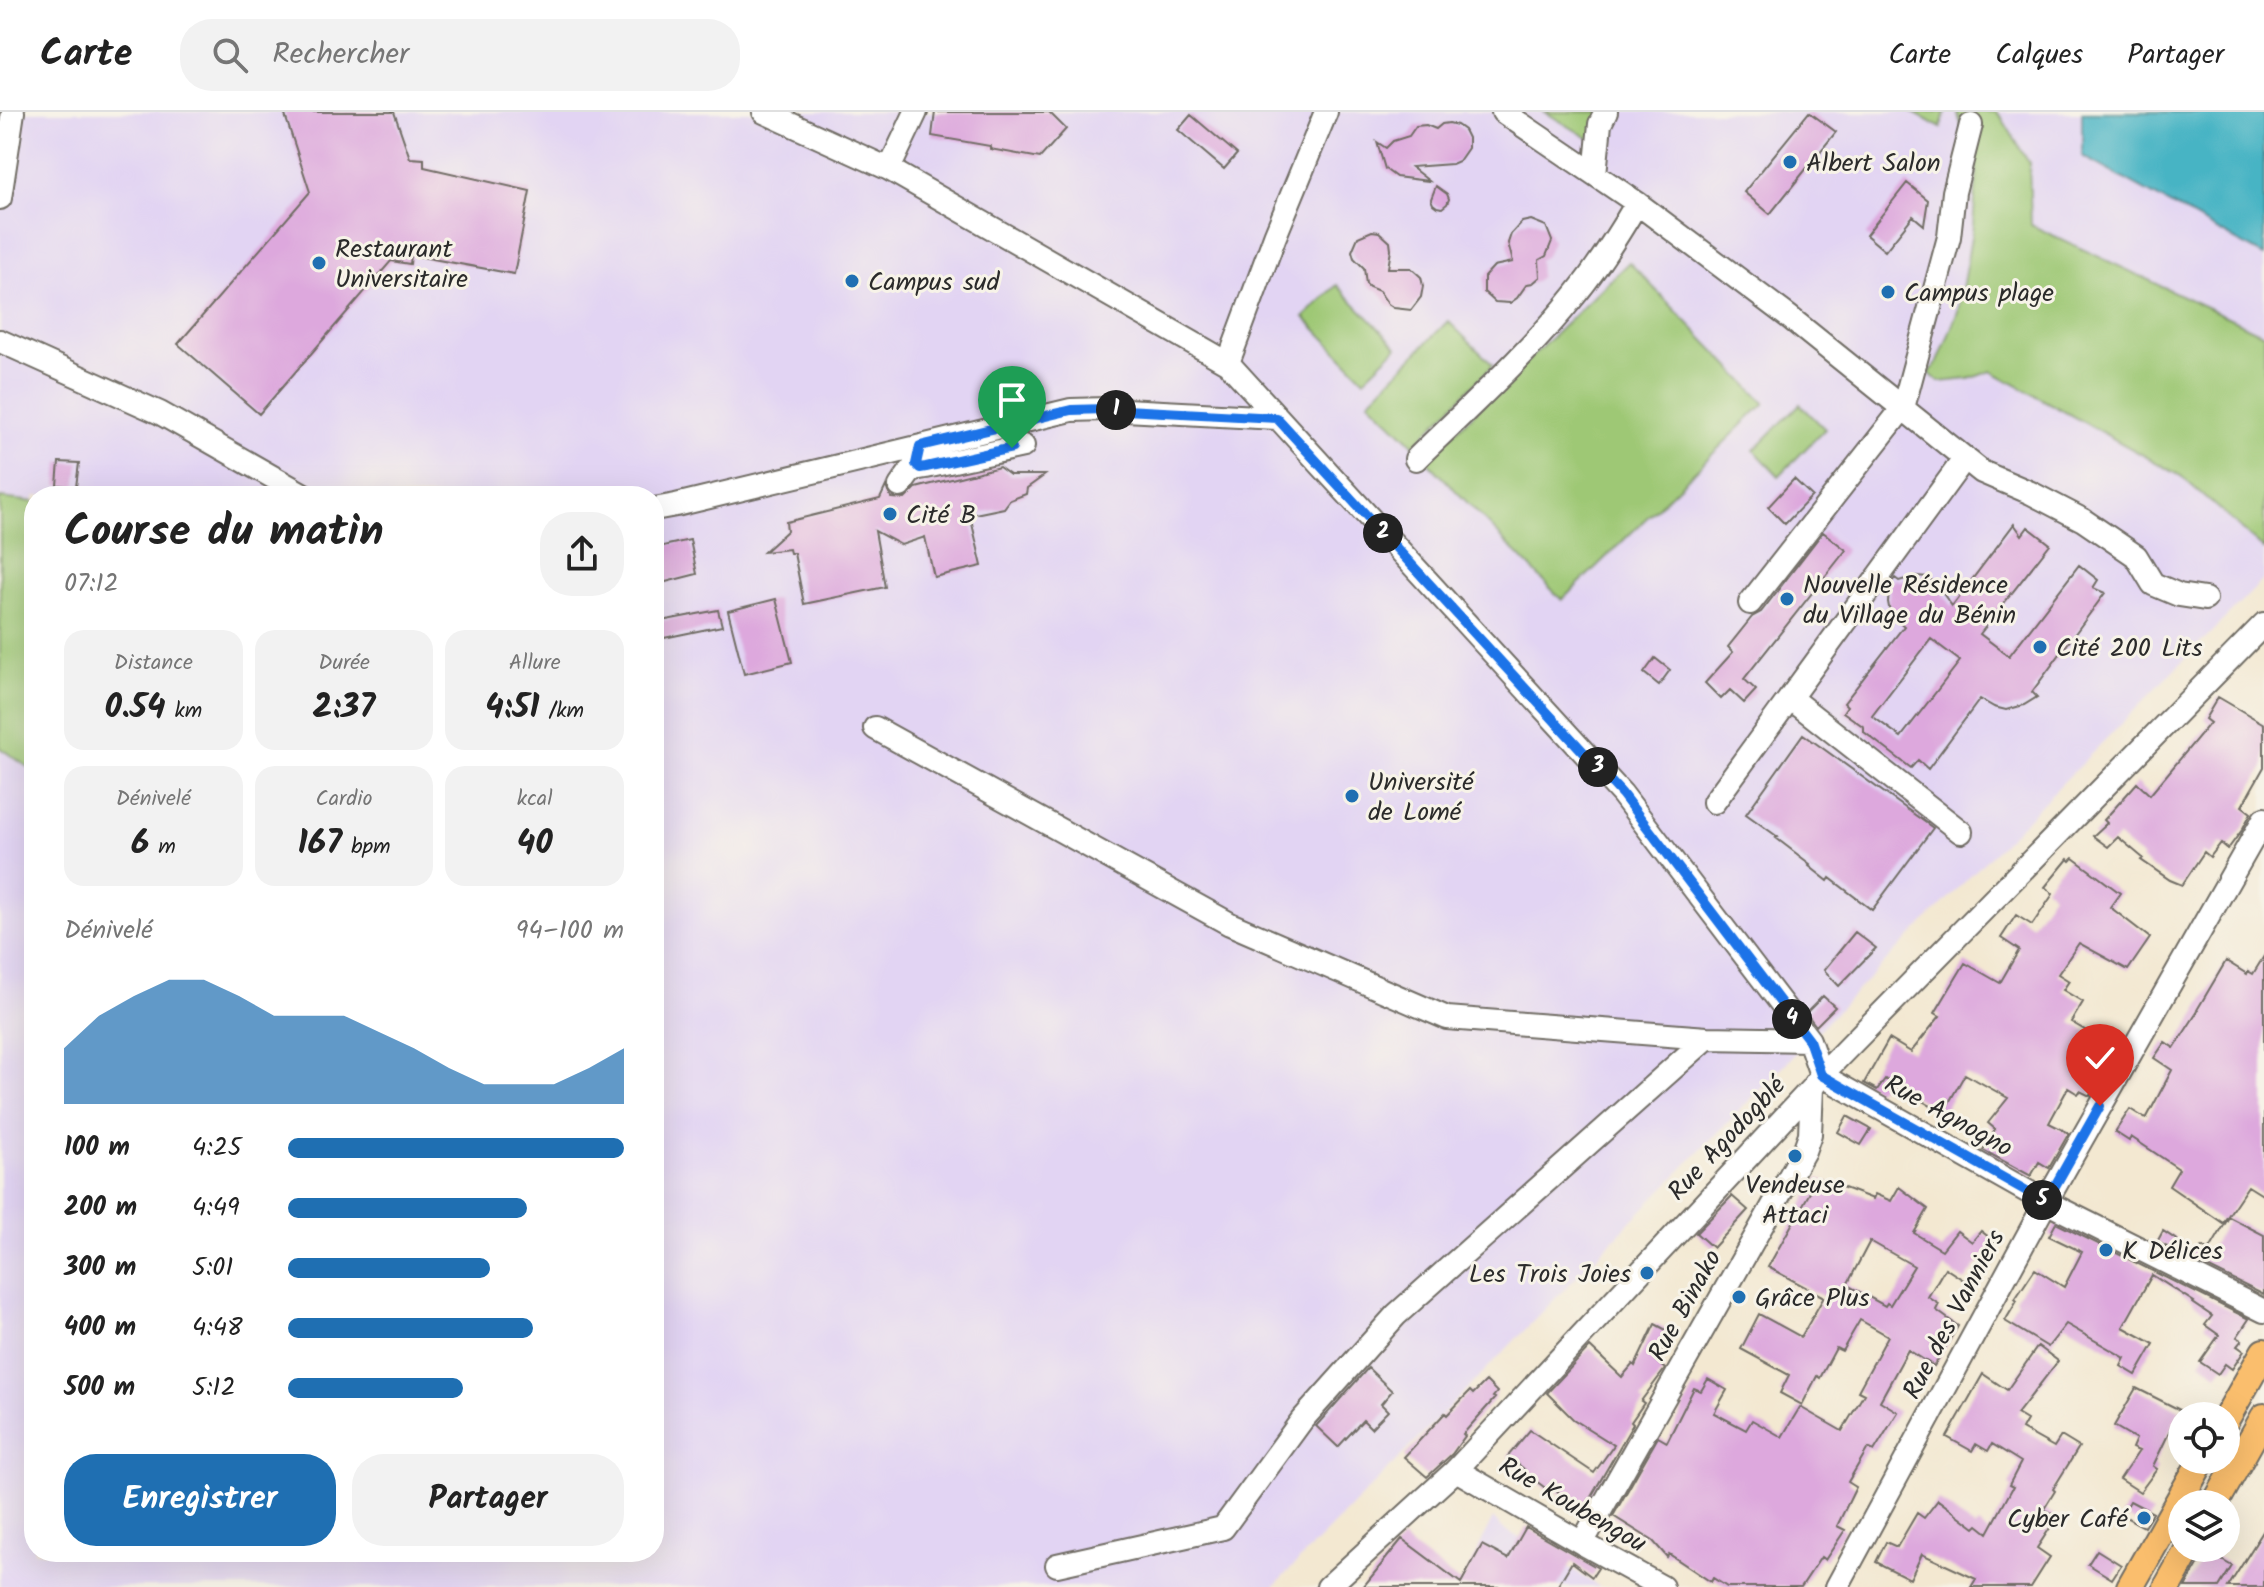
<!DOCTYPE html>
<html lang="fr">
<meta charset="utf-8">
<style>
:root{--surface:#fff;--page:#f2f2f2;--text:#222;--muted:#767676;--line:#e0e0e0;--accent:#1f6fb2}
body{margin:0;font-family:Kalam,sans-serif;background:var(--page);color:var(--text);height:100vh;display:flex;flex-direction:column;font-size:30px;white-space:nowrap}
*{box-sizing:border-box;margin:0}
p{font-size:26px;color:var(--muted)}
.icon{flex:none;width:44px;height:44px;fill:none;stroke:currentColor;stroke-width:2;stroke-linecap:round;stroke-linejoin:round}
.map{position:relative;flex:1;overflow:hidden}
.panel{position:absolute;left:24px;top:374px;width:640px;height:1076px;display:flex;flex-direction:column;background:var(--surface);border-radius:32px;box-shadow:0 8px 32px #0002}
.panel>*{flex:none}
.tools{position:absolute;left:2168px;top:1290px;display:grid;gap:16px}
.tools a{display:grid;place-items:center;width:72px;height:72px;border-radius:50%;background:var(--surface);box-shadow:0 8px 32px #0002;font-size:40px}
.pin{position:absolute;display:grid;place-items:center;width:68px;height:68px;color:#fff;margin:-82px -34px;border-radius:50% 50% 50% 0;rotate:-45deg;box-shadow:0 0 8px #0007}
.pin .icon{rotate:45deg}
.km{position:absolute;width:40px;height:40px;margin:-20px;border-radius:50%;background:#222;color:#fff;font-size:22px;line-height:40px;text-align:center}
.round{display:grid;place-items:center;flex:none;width:84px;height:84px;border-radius:32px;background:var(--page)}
.summary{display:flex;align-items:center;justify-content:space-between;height:136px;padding:0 40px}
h1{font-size:44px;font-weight:700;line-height:60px}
.metrics{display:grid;grid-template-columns:repeat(3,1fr);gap:12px;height:136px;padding:8px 40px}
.metrics div{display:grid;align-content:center;border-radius:20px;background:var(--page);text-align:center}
.metrics b{font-size:34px;font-weight:700}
.metrics small{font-size:22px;font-weight:400}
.metrics p{font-size:22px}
.chart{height:224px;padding:16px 40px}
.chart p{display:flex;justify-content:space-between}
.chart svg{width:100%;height:144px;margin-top:8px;fill:var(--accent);opacity:.7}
.button{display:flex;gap:16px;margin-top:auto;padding:16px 40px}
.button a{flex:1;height:92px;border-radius:32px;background:var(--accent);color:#fff;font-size:32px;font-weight:700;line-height:92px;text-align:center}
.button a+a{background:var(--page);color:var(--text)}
ul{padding:0 40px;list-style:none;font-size:26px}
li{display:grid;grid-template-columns:128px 96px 1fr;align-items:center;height:60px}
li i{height:20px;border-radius:10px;background:var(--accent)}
header{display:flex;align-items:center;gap:48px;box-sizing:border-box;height:112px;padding:0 40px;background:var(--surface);border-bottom:2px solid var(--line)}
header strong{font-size:38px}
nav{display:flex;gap:44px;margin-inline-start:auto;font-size:28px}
.search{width:560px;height:72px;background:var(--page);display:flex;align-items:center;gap:20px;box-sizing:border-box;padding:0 28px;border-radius:32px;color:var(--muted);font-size:30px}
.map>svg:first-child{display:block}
.built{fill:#e2d4f3;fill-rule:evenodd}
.green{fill:#9ec875;stroke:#647a50;stroke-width:2}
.water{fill:#47b4c4;stroke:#397078;stroke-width:2}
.building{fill:#dda8dd;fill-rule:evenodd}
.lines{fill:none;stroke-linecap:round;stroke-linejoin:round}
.minor-casing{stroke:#716d65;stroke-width:26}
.major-casing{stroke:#716d65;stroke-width:30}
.minor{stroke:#fff;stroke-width:22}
.major{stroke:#fabe6d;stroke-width:26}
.route-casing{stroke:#fff;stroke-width:16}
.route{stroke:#1a73e8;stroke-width:10}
.poi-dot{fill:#1f6fb2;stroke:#f7f3e8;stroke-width:3}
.labels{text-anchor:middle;stroke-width:6;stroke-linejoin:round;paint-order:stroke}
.poi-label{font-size:26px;fill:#2b2b2b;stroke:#f7f3e8;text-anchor:start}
.street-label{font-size:26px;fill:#2b2b2b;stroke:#f7f3e8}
</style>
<header>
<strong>Carte</strong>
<div class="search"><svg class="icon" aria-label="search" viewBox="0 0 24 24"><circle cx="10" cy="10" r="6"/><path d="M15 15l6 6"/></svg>Rechercher</div>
<nav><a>Carte</a><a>Calques</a><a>Partager</a></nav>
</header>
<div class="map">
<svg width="2264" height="1475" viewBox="0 0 2264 1475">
<rect width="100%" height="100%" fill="#f7f3e8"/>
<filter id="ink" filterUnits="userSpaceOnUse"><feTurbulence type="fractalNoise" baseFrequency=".0125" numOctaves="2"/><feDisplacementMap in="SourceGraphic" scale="16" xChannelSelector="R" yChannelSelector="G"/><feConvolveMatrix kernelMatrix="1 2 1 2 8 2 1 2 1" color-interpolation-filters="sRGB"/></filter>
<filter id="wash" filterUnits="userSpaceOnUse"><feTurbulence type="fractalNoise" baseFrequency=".006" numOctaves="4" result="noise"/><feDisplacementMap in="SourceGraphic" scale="32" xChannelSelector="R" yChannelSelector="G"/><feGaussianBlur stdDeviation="1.8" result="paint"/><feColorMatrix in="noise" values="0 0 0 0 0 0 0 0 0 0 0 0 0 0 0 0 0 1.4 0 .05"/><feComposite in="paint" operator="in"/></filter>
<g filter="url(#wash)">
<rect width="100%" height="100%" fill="#f3e8d1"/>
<path class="built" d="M 0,0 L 2264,0 L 2264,467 L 1836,900 L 1273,1475 L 0,1475 ZM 34,384 L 654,384 L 654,1440 L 34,1440 Z
M 1493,1406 L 1501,1415 L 1600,1475 L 1460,1475 Z"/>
<path class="green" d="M 1545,0 L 1616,0 L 1593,29 Z
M 1912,0 L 1945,0 L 1941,16 Z
M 1957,0 L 1996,0 L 2002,6 L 2029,51 L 2031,113 L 2264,222 L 2264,437 L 2181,364 L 1991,259 L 1969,267 L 1939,270 L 1929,261 L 1938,250 L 1958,199 L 1973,114 L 1977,61 L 1971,24 L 1962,15 Z
M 1629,150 L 1765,291 L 1562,488 L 1426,348 Z
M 1337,173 L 1397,235 L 1364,267 L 1304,205 Z
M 1448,209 L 1493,253 L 1414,333 L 1369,289 Z
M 1800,292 L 1825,317 L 1779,364 L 1754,338 Z
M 0,386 L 34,390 L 34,659 L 0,636 Z"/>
<path class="water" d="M 2082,0 L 2264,0 L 2264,144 L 2082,44 Z"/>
<g id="blocks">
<path class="building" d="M 284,0 L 394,0 L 410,46 L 424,47 L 424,55 L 530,79 L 514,162 L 411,143 L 410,152 L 391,149 L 259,302 L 178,232 L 310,80 Z
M 935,0 L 1049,0 L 1066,17 L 1040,46 L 990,37 L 990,34 L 932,24 Z
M 1809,0 L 1836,20 L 1770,102 L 1744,80 Z
M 1191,3 L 1237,42 L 1224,57 L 1178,18 Z
M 1449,11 L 1457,13 L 1464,18 L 1468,26 L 1468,36 L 1459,49 L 1452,52 L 1411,55 L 1429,69 L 1396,65 L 1385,57 L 1377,30 L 1386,36 L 1393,29 L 1409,24 L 1416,14 L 1426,13 L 1436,17 L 1442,12 Z
M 1907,71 L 1928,88 L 1924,113 L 1913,104 L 1885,139 L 1866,123 Z
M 1436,74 L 1447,82 L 1449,87 L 1447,92 L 1442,96 L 1437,95 L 1433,92 L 1431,87 Z
M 1531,108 L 1546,114 L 1552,129 L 1546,144 L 1539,148 L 1540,165 L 1533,171 L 1527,172 L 1517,186 L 1510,191 L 1495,190 L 1484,180 L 1484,165 L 1494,154 L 1513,150 L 1508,131 L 1511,122 L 1522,110 Z
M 1372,119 L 1379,120 L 1390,130 L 1391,138 L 1388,156 L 1411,156 L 1421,165 L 1423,174 L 1421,185 L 1411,198 L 1394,196 L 1388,192 L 1379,179 L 1369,175 L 1366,172 L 1364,156 L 1354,146 L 1352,139 L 1358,125 Z
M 59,350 L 79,351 L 76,375 L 57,373 Z
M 999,355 L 1010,363 L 1045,363 L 1027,376 L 1026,382 L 1010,388 L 1004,396 L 970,403 L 982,454 L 934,465 L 925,425 L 901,433 L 875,419 L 885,475 L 804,492 L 794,441 L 790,441 L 789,437 L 764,440 L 787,419 L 786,410 L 880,387 L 886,374 L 888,380 L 892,386 L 905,387 L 916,376 Z
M 1794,367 L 1812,384 L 1785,412 L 1768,395 Z
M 2014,412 L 2022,423 L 2028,415 L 2050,432 L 1980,522 L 2009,544 L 2079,453 L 2098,468 L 2093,476 L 2105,481 L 2032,580 L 2037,585 L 2024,593 L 2006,598 L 1994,595 L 1980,587 L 1928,657 L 1918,648 L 1911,656 L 1864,620 L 1864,615 L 1843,600 L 1847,594 L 1844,591 L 1904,514 L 1890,501 L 1888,490 L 1890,472 L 1895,466 L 1899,469 L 1916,464 L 1928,465 L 1936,472 L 1952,494 ZM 1931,527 L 1960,549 L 1901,625 L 1872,604 Z
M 1823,420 L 1846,438 L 1744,567 L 1756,578 L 1744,591 L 1730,578 L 1721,587 L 1705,571 L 1733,540 L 1728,535 L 1752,505 L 1761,500 Z
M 690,428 L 697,462 L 654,473 L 654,436 Z
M 776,487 L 792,550 L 744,562 L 728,499 Z
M 718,498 L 722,514 L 659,527 L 656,510 Z
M 1655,546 L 1670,558 L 1659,573 L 1644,561 Z
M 2218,585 L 2264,612 L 2264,655 L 2242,694 L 2251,701 L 2242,718 L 2228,737 L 2221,731 L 2210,745 L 2204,740 L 2182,773 L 2170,768 L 2141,748 L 2143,746 L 2118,725 L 2108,735 L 2093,724 L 2107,711 L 2104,708 L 2137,671 L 2150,683 L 2210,611 L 2205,607 Z
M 1803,622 L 1933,716 L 1872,798 L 1830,766 L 1828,769 L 1809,754 L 1810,752 L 1776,726 L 1778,725 L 1746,702 Z
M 2073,746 L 2120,781 L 2110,795 L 2150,826 L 2128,858 L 2079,831 L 2058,862 L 2069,869 L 2063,878 L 2083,890 L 2071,910 L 2116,936 L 2090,984 L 2080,979 L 2078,982 L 2068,976 L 2049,1011 L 2069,1021 L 2049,1056 L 2039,1050 L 2031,1064 L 1983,1038 L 1995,1017 L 1988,1011 L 2008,986 L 1965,962 L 1943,1001 L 1885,967 L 1877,978 L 1864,971 L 1889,927 L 1911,940 L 1940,904 L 1935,901 L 1965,851 L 2000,871 L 2019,838 L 2001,826 L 2016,803 L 2032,813 L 2053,782 L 2045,775 L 2068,747 L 2070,749 Z
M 1855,820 L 1876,836 L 1839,874 L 1824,858 Z
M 2264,844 L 2264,1084 L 2248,1074 L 2223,1111 L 2169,1074 L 2179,1057 L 2131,1025 L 2129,1029 L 2115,1020 L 2130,997 L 2146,1007 L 2172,958 L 2154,946 L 2165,930 L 2174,936 L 2198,899 L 2197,898 L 2226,849 L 2247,862 L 2248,859 L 2253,862 Z
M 1823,884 L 1835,895 L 1816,914 L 1806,901 Z
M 1847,1004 L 1871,1017 L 1861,1033 L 1838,1020 Z
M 1818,1066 L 1873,1087 L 1875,1082 L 1891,1089 L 1899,1075 L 1928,1097 L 1914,1121 L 1942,1138 L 1957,1119 L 1972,1130 L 1981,1119 L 1995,1130 L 1965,1169 L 1945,1156 L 1928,1185 L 1939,1192 L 1936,1198 L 1958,1214 L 1934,1254 L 1908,1238 L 1880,1289 L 1898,1300 L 1874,1339 L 1868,1336 L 1848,1370 L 1856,1375 L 1837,1414 L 1845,1418 L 1825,1448 L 1821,1445 L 1801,1475 L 1727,1475 L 1713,1466 L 1711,1470 L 1669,1442 L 1667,1445 L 1653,1429 L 1613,1404 L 1658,1325 L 1667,1330 L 1694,1276 L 1701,1279 L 1708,1267 L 1727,1278 L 1714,1301 L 1746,1318 L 1752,1308 L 1782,1325 L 1800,1295 L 1842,1319 L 1864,1282 L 1858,1279 L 1888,1224 L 1860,1208 L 1842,1239 L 1836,1236 L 1820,1266 L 1817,1264 L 1802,1293 L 1780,1281 L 1789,1263 L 1741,1237 L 1759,1202 L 1801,1225 L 1824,1185 L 1768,1155 ZM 1870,1129 L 1914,1154 L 1890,1193 L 1887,1191 L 1885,1194 L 1847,1173 Z
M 1732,1084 L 1748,1098 L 1713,1136 L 1696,1121 Z
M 2229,1105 L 2264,1123 L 2264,1183 L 2157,1130 L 2163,1119 L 2198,1142 L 2202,1135 L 2209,1139 Z
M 2056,1111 L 2249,1207 L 2237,1225 L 2242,1228 L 2237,1234 L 2244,1239 L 2232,1257 L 2225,1252 L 2218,1262 L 2200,1250 L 2219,1223 L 2205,1213 L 2212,1204 L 2193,1191 L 2194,1190 L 2152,1163 L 2123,1215 L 2154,1232 L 2136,1263 L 2121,1254 L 2125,1246 L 2066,1212 L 2048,1235 L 2005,1209 L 2017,1189 L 2015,1187 L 2035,1157 L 2064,1175 L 2082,1140 L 2049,1124 Z
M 1655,1212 L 1670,1220 L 1656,1249 L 1665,1257 L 1641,1289 L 1644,1291 L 1631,1310 L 1633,1312 L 1584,1397 L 1551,1375 L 1548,1378 L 1536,1369 L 1534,1371 L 1520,1361 L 1524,1357 L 1508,1344 L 1530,1318 L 1594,1361 L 1614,1333 L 1573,1307 L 1547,1281 L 1590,1235 L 1622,1265 L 1633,1252 L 1635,1254 Z
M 2038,1234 L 2058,1249 L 2017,1302 L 2027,1308 L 2022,1317 L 2054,1335 L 2061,1324 L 2079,1335 L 2053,1377 L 2055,1379 L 2044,1397 L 2057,1405 L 2037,1436 L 2050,1445 L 2031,1475 L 1971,1475 L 1976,1467 L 1922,1442 L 1910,1467 L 1876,1450 L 1886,1430 L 1897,1435 L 1917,1401 L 1924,1406 L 1938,1388 L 1975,1416 L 1978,1413 L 1988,1421 L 2013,1375 L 2009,1373 L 2021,1350 L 1992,1332 L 1988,1339 L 1976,1332 L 1972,1339 L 1947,1325 L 1983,1262 L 2007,1278 Z
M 1368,1256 L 1392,1279 L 1381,1292 L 1388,1299 L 1371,1316 L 1363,1308 L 1338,1335 L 1316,1314 Z
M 1486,1269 L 1497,1280 L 1493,1285 L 1495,1286 L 1463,1322 L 1465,1324 L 1452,1342 L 1427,1365 L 1404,1345 L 1445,1301 L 1447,1303 L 1470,1279 L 1473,1282 Z
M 2136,1276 L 2180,1298 L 2153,1354 L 2157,1357 L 2140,1380 L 2120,1367 L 2139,1339 L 2132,1336 L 2136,1327 L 2114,1314 Z
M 2130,1389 L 2153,1401 L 2144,1415 L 2122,1403 Z
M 1526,1415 L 1598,1456 L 1592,1465 L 1572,1450 L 1557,1475 L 1363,1475 L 1402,1427 L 1461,1471 L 1482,1433 L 1508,1447 Z
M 2264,1418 L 2264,1475 L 2228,1475 Z
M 2097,1438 L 2121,1453 L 2112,1467 L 2088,1452 Z
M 2206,1439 L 2232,1454 L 2219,1475 L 2185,1475 Z"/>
</g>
</g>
<g filter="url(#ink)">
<use href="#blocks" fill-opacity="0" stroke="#716d65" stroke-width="2"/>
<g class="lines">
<g class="minor-casing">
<path id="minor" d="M 764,0 L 889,57 L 1228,251 L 1622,682 L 1809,928 L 1821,963 L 2046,1090 L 2264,1199
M 1503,0 L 1637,91 L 1789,205 L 1982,360 L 2031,381 L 2083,408 L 2136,444 L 2153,472 L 2179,483 L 2205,487
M 889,57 L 916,0
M 1595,62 L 1600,12 L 1606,0
M 0,86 L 13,0
M 0,229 L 160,301 L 306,384
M 1228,251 L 1275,124 L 1326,0
M 1416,347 C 1470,294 1528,242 1575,183 C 1599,154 1618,123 1637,91
M 916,352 L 920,356 L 926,355 L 1023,334
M 900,374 L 916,352 L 918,341
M 654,397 L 676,393 L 1071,298 L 1106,297 L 1277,306
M 1750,491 L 1903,296 L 1949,125 L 1954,80 L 1971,13
M 1790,586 L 1961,720
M 875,616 L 1230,812 L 1447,906 L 1707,926 L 1809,928
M 1714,690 L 1965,346
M 1456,1358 L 1582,1431 L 1662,1475
M 1582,1431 L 1804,1039 L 1810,1022 L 1812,976
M 1057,1453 L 1223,1416 L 1302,1308 L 1396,1203 L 1707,926
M 1328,1475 L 1456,1358 L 1812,976 L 1821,963 L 2264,512
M 1837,1475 L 2046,1090 L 2264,707"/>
</g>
<g class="major-casing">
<path id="major" d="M 2226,1307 L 2264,1240
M 2215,1392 L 2264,1305
M 2130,1475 L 2202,1348
M 2167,1475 L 2189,1436"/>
</g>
<use href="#minor" class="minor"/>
<use href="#major" class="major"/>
</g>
</g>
<g class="lines" filter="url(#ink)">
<g class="route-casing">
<path id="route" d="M 1012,336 L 926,355 L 920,356 L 916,352 L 920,334 L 1071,298 L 1106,297 L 1277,306 L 1622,682 L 1809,928 L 1821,963 L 2046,1090 L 2100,994"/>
</g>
<use href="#route" class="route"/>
</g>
<g class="poi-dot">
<circle cx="1790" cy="50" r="8"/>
<circle cx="319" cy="151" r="8"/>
<circle cx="852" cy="169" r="8"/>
<circle cx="1888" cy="180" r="8"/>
<circle cx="890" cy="402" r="8"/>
<circle cx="1787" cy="487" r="8"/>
<circle cx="2040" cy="535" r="8"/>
<circle cx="1352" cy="684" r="8"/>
<circle cx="1795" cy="1044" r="8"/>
<circle cx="2106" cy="1138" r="8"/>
<circle cx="1647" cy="1161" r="8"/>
<circle cx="1739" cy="1185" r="8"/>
<circle cx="2144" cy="1406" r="8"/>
</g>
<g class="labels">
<g class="poi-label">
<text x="1806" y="59">Albert Salon</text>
<text x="335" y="145">Restaurant<tspan x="335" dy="30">Universitaire</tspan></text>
<text x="868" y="178">Campus sud</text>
<text x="1904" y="189">Campus plage</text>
<text x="906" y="411">Cité B</text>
<text x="1803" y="481">Nouvelle Résidence<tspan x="1803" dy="30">du Village du Bénin</tspan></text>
<text x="2056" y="544">Cité 200 Lits</text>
<text x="1368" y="678">Université<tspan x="1368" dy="30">de Lomé</tspan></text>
<text x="1795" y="1081" text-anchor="middle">Vendeuse<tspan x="1795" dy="30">Attaci</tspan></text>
<text x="2122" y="1147">K Délices</text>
<text x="1631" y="1170" text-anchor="end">Les Trois Joies</text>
<text x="1755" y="1194">Grâce Plus</text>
<text x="2128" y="1415" text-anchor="end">Cyber Café</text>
</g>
<g class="street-label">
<text transform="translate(1949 1003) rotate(29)" y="9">Rue Agnogno</text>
<text transform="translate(1726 1026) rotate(-47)" y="9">Rue Agodogblé</text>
<text transform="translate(1684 1193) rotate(-61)" y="9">Rue Binako</text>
<text transform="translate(1953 1202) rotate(-62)" y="9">Rue des Vanniers</text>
<text transform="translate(1573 1392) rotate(30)" y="9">Rue Koubengou</text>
</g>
</g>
</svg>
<div class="tools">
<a><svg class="icon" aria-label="locate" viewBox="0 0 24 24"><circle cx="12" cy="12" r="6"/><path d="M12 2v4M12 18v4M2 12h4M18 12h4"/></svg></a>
<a><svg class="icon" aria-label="layers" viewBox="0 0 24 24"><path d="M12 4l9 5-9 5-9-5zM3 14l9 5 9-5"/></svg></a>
</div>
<div class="pin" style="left:1012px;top:336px;background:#1e9e55"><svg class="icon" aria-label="arrive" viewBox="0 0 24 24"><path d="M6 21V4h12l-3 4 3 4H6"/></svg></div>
<div class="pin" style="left:2100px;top:994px;background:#d93025"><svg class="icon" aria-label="check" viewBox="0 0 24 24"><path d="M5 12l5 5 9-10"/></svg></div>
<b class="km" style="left:1116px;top:298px">1</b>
<b class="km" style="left:1383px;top:421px">2</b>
<b class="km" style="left:1598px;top:655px">3</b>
<b class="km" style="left:1792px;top:907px">4</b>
<b class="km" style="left:2042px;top:1088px">5</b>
<section class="panel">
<div class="summary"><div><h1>Course du matin</h1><p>07:12</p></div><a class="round"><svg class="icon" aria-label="share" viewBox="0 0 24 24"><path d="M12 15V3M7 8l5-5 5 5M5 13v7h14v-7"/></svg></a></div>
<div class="metrics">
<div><p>Distance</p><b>0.54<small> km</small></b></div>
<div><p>Durée</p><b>2:37</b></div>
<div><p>Allure</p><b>4:51<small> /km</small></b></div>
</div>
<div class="metrics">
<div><p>Dénivelé</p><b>6<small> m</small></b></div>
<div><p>Cardio</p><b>167<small> bpm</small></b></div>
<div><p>kcal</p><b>40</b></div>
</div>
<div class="chart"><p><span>Dénivelé</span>94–100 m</p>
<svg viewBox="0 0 160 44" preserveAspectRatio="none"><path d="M0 44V27L10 17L20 11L30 6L40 6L50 11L60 17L70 17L80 17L90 22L100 27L110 33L120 38L130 38L140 38L150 33L160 27V44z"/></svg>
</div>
<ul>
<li><b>100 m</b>4:25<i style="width:100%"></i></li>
<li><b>200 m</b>4:49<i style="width:71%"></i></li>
<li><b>300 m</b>5:01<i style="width:60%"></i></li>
<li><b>400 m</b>4:48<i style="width:73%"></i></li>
<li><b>500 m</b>5:12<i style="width:52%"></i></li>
</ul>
<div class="button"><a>Enregistrer</a><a>Partager</a></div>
</section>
</div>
